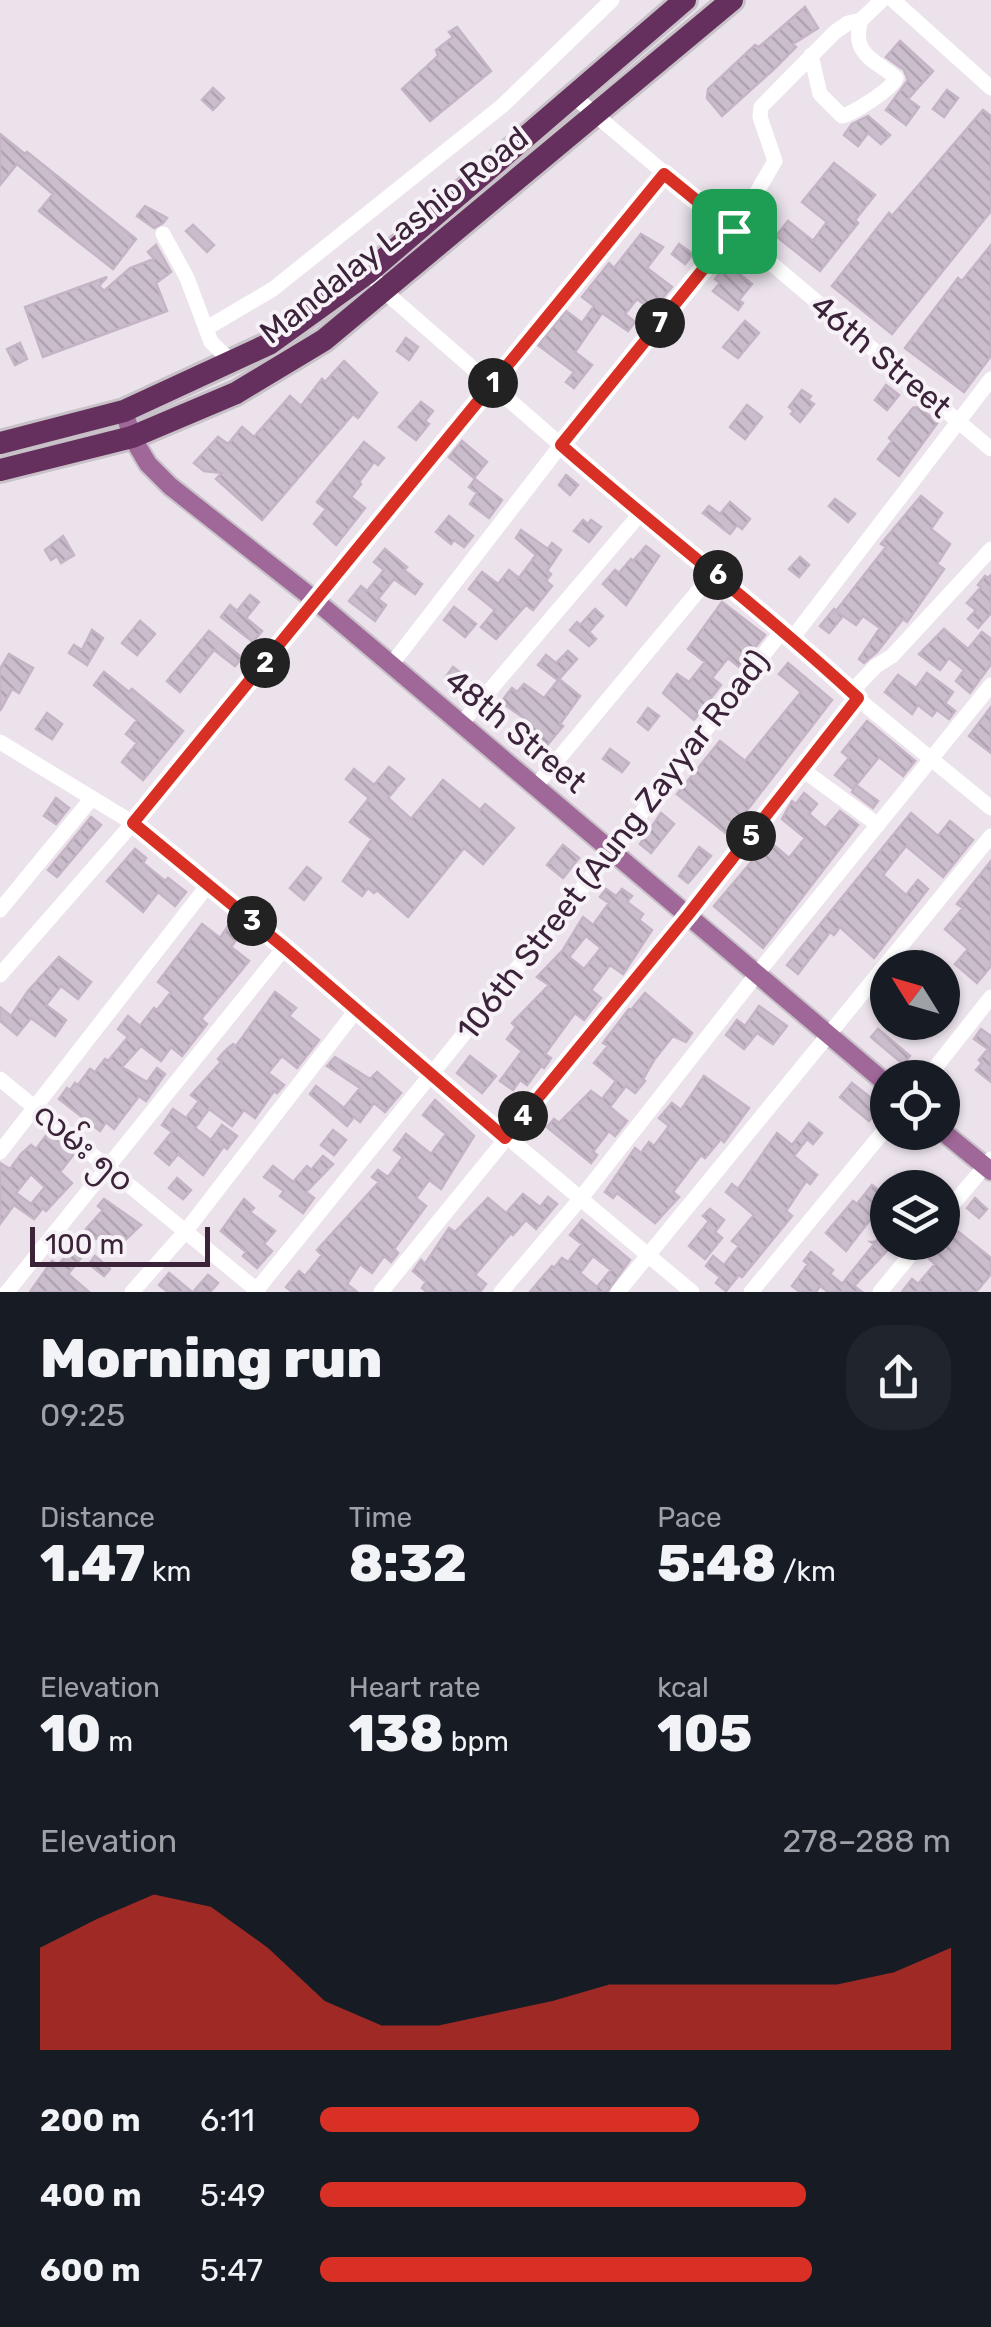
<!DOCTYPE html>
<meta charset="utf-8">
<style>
:root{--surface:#171b24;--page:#20242c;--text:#f1f3f6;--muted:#9ea1a6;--accent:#d93025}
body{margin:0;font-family:Rubik,"Noto Sans Myanmar",sans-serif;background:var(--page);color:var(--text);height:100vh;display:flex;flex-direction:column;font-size:38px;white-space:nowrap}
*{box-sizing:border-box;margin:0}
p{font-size:32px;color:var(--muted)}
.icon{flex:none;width:55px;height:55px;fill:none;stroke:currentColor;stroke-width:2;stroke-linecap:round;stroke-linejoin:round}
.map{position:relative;height:1292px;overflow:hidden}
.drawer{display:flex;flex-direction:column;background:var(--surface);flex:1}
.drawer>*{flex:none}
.needle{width:65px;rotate:307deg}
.buttons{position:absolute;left:870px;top:950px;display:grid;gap:20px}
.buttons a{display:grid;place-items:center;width:90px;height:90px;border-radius:50%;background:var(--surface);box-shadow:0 2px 8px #0004;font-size:50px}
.scale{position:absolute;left:30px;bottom:25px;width:180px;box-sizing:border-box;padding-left:10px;border:5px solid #3b2339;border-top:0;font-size:28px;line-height:35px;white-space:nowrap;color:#3b2339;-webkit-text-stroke:8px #f7f2f8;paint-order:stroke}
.pin{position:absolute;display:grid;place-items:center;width:85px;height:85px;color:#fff;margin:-42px;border-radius:20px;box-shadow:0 5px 15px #0006}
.km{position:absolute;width:50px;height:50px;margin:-25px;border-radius:50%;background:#222;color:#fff;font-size:28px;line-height:50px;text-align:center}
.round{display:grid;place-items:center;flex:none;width:105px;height:105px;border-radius:40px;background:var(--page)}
.summary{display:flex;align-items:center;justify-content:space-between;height:170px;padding:0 40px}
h1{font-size:55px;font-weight:800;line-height:75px}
.stats{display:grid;grid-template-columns:repeat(3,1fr);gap:15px;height:170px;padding:10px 40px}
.stats div{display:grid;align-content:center}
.stats b{font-size:50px;font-weight:800}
.stats small{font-size:28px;font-weight:400}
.stats p{font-size:28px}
.chart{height:280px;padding:20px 40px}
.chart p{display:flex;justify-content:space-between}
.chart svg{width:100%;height:180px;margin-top:10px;fill:var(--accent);opacity:.7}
ul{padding:0 40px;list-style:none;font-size:32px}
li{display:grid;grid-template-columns:160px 120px 1fr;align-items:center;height:75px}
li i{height:25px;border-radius:12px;background:var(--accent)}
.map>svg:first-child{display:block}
.building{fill:url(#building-back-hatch);stroke:#c4b4c5;stroke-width:2.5;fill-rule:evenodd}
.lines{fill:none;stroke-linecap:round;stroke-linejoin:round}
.major-casing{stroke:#c8c1c8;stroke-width:22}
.highway-casing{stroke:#c8c1c8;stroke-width:28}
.minor{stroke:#fff;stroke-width:15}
.major{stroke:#9f6899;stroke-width:18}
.highway{stroke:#66305e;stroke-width:22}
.route-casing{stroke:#fff;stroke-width:20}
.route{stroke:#d93025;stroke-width:12}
.labels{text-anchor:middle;stroke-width:8;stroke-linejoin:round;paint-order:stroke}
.street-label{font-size:32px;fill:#3b2339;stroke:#f7f2f8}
</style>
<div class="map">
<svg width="991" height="1292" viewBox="0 0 991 1292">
<defs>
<pattern id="building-back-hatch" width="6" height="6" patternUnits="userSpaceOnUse" patternTransform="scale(2.5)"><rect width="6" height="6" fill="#cbbecc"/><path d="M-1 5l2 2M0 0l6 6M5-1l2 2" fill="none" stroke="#afa3b0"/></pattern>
</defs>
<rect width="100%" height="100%" fill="#ebe2eb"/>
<path class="building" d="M 805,7 L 818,28 L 793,44 L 796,47 L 774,69 L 722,116 L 707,98 L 708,89 L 755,45 L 759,47 Z
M 457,27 L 491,71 L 430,121 L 402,89 L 438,56 L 436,50 L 453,37 L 449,32 Z
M 900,41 L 933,71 L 908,99 L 919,107 L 906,125 L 886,110 L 908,80 L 904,70 L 886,57 Z
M 213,88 L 224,98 L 213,110 L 202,100 Z
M 947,90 L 958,98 L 944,117 L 933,109 Z
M 983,110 L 991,116 L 991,211 L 892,334 L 832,286 L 889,213 L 892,216 Z
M 868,116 L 890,135 L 881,144 L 868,133 L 858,146 L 844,135 L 852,124 Z
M 0,134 L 25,154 L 27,152 L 136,239 L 113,269 L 39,211 L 53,194 L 17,164 L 0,185 Z
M 834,163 L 875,195 L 855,220 L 858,223 L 820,271 L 776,236 L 788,221 L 813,241 L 827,222 L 802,202 Z
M 145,206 L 167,218 L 163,223 L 154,228 L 137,216 Z
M 193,225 L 214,245 L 207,252 L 186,231 Z
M 641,234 L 663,247 L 647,268 L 672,287 L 652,310 L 637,299 L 625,314 L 635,322 L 628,331 L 602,313 L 575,352 L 592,365 L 574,388 L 566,382 L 574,372 L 538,345 L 566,311 L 582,323 L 594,306 L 582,297 L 609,263 L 614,268 Z
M 679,244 L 693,254 L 685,264 L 672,254 Z
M 156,245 L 171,272 L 156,283 L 167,311 L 43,357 L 25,307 L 107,277 L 99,286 L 104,291 L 130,268 L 154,259 L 148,252 Z
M 991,245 L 991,356 L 964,392 L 905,348 L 958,278 L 962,281 Z
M 727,264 L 752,284 L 739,300 L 743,303 L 738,310 L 713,291 L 720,283 L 715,279 Z
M 745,321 L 759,333 L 738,358 L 723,347 Z
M 406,338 L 418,347 L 409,360 L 397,351 Z
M 20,343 L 27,359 L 15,365 L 7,349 Z
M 344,361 L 377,393 L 358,418 L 353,414 L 262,520 L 216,479 L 222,473 L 204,471 L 194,463 L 218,437 L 228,444 L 242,427 L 254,437 L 290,396 L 301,406 L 322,379 L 325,382 Z
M 886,385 L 899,395 L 887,410 L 875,400 Z
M 802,390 L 811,396 L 808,400 L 814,404 L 800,422 L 791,414 L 794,411 L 789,407 Z
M 421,402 L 433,411 L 425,421 L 429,424 L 416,440 L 399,427 Z
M 747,405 L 762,417 L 745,439 L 730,427 Z
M 918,407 L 938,422 L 899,476 L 878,459 L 892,441 L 889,438 L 913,408 Z
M 462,441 L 487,462 L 474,478 L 449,457 Z
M 364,442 L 384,458 L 378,465 L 374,462 L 359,482 L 361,484 L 351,497 L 365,508 L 336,545 L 314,524 L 326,509 L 317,502 Z
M 566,475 L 578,485 L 570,495 L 559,485 Z
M 475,479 L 502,500 L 489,518 L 470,504 L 477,493 L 469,487 Z
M 921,496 L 942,513 L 931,529 L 950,544 L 937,564 L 944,569 L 907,622 L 903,619 L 877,652 L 864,663 L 859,659 L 880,628 L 863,616 L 856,625 L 836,611 L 886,547 L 881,544 Z
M 835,499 L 855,514 L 848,522 L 829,506 Z
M 730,502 L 750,519 L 742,529 L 737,525 L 730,534 L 703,513 L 709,506 L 720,514 Z
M 449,516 L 473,536 L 464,547 L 454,540 L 451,544 L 436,532 Z
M 583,520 L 588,524 L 591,520 L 601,527 L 589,542 L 574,531 Z
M 521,530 L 548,549 L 552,543 L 561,550 L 547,571 L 551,574 L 546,581 L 552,586 L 533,610 L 526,605 L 496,639 L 481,627 L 495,610 L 469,589 L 482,572 L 498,584 L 509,570 L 519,578 L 536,555 L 516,538 Z
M 63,536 L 74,555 L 61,563 L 57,556 L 51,560 L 45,550 Z
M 646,546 L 659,556 L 626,605 L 603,584 L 615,570 L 619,573 L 631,559 L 633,561 Z
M 385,549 L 407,567 L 404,570 L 422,584 L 415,594 L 394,579 L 378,599 L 386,605 L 375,621 L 349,601 L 361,586 L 367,591 L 384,570 L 374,562 Z
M 800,557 L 809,565 L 799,577 L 789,569 Z
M 991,575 L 991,613 L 978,628 L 968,619 L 976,610 L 967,603 L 981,587 L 978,585 L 985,576 L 988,578 Z
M 250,595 L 259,602 L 246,618 L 262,631 L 253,642 L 221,617 L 230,605 L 237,611 Z
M 722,602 L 765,635 L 739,667 L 728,658 L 712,678 L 721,685 L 694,720 L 663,693 L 677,674 L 689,682 L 705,662 L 688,649 Z
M 454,607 L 476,624 L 465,637 L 444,620 Z
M 595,609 L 603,616 L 589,632 L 596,639 L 589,646 L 570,630 L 577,622 L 580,625 Z
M 834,609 L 843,616 L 829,633 L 820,626 Z
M 140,621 L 155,634 L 137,655 L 122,643 Z
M 944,629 L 968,649 L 982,632 L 991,639 L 991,664 L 970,693 L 956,681 L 964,670 L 949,658 L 940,670 L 919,654 Z
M 92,630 L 103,638 L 87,665 L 69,653 L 74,645 L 82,650 Z
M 209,631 L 242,658 L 235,666 L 214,650 L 180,692 L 167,681 Z
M 568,651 L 577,659 L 558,680 L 538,665 L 546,655 L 556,663 Z
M 9,654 L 33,668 L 19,693 L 12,689 L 0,711 L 0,669 Z
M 788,663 L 832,700 L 728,835 L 677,794 L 720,741 L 745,761 L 801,692 L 779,674 Z
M 453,667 L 471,681 L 462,692 L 445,678 Z
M 104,672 L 129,692 L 132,689 L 183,731 L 143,780 L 122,762 L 137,743 L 126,734 L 137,720 L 94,685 Z
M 927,673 L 953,692 L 945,703 L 955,711 L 949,719 L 937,710 L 932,716 L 918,705 L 912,714 L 885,692 L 898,675 L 916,688 Z
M 559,679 L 580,696 L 560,724 L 563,726 L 535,760 L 523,750 L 527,746 L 516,736 L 528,721 L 501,702 L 512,688 L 517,692 L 524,684 L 544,698 Z
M 991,707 L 991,753 L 969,736 Z
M 648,708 L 659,716 L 648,730 L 638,722 Z
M 47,713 L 62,724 L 52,739 L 36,729 Z
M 867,721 L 915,761 L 903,776 L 879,757 L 853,789 L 835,775 L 849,758 L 842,752 Z
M 610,749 L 629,763 L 622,772 L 603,759 Z
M 389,767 L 404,779 L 388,798 L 411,819 L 443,780 L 480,810 L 485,804 L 514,828 L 483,864 L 464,848 L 408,917 L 377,890 L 374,893 L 368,888 L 362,896 L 343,881 L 372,839 L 350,822 L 369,798 L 346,779 L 354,769 L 374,785 Z
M 856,785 L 878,801 L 873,808 L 852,792 Z
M 804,793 L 817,804 L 809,814 L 825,828 L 840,811 L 858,825 L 763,948 L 714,906 L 769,841 L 789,858 L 805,838 L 782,819 L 792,801 L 796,804 Z
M 56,798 L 69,808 L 56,824 L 44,816 Z
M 661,813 L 674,824 L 651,853 L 640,844 Z
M 911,813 L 938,836 L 950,821 L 973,840 L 943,877 L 906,846 L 883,875 L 906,895 L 918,880 L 928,889 L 874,958 L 840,927 L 834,935 L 830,932 L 798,974 L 787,965 Z
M 91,817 L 101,825 L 57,877 L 48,870 Z
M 563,845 L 579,858 L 563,878 L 547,865 Z
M 699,847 L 711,856 L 688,883 L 679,876 Z
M 135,849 L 146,858 L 143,863 L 165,881 L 168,878 L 186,892 L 175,906 L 158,892 L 143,912 L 107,881 Z
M 991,861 L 991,966 L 977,983 L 955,964 L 968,949 L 945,929 L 963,908 L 957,904 Z
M 307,867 L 321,878 L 304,900 L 290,888 Z
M 606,889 L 616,896 L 622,889 L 632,896 L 627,902 L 643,914 L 639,920 L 652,930 L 623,974 L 610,965 L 591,990 L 601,998 L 584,1020 L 575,1013 L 545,1054 L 551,1058 L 544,1068 L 541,1066 L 527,1085 L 520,1080 L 513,1090 L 500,1081 L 522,1051 L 507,1039 L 516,1027 L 512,1023 L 549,985 L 537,977 L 563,950 L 583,917 L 593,925 L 609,903 L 600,897 ZM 586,936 L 601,948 L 584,969 L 569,957 Z
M 202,924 L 220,938 L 228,926 L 240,935 L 231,947 L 249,961 L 201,1019 L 207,1024 L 182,1056 L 171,1047 L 161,1061 L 141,1046 L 122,1067 L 147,1082 L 157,1068 L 165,1074 L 146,1101 L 139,1096 L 114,1129 L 106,1122 L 100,1131 L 59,1099 L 67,1088 L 70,1090 L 75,1083 L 78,1085 L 90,1069 L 95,1072 L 105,1059 L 108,1061 L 128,1037 L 118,1029 L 128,1016 L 140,1026 L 154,1008 L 157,1010 L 171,992 L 158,982 Z
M 922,951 L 943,968 L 912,968 Z
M 59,957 L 91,982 L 78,999 L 61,986 L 46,1005 L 66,1020 L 55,1036 L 31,1018 L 17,1035 L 0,1021 L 0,1007 L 11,1016 L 28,991 Z
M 275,992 L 296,1008 L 289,1016 L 319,1040 L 297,1068 L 282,1056 L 268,1073 L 284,1085 L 277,1093 L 274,1091 L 255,1118 L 244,1110 L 232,1126 L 209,1109 L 195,1128 L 211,1140 L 222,1125 L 237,1136 L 227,1149 L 224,1146 L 203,1175 L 178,1154 L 169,1165 L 155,1153 L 172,1132 L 162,1125 L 173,1109 L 186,1118 L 199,1101 L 191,1095 L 221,1062 L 218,1059 L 225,1051 L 233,1044 L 236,1046 Z
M 645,993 L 692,1033 L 686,1042 L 673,1036 L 654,1060 L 643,1079 L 645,1081 L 635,1093 L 626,1086 L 610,1107 L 627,1121 L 615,1136 L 609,1131 L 593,1152 L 597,1155 L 591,1163 L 547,1127 L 554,1119 L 559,1123 L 591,1091 L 602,1099 L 616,1081 L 594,1063 L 608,1046 L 603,1043 L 629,1009 L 631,1010 Z
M 759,1006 L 787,1026 L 773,1044 L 757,1033 L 744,1049 L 726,1035 L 737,1020 L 745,1026 Z
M 878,1029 L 910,1056 L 903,1064 L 871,1037 Z
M 981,1029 L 991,1036 L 991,1082 L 976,1070 L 982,1063 L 979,1060 L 988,1049 L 974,1039 Z
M 470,1056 L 496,1076 L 482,1093 L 457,1073 Z
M 335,1057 L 370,1079 L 377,1072 L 401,1093 L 385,1112 L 374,1103 L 360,1122 L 354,1117 L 347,1126 L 310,1094 L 316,1086 L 344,1108 L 360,1088 L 327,1066 Z
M 704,1076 L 749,1108 L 724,1142 L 721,1139 L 705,1158 L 701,1155 L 673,1192 L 679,1197 L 655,1223 L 617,1193 L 613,1198 L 605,1192 L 635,1148 L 641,1153 L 649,1142 L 654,1146 L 669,1126 L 659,1118 L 672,1103 L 681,1110 Z
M 852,1083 L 881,1106 L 869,1121 L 840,1097 Z
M 435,1100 L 474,1136 L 441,1189 L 429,1180 L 416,1198 L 426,1206 L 394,1249 L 398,1253 L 391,1262 L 384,1256 L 372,1273 L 360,1264 L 347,1284 L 357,1292 L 292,1292 L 286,1287 L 299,1271 L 305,1276 L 322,1255 L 317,1250 L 379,1182 L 372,1177 L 378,1170 L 388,1177 L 403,1157 L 394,1150 L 406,1134 L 431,1154 L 446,1134 L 423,1115 Z
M 809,1123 L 822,1133 L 813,1144 L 807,1139 L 794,1156 L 817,1175 L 810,1184 L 806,1181 L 786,1211 L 792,1216 L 742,1277 L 739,1275 L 726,1291 L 716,1283 L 720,1277 L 706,1266 L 713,1256 L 724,1265 L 739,1246 L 732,1241 L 754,1215 L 726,1192 L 732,1184 L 738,1189 L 777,1133 L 792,1145 Z
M 333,1130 L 346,1140 L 334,1155 L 321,1145 Z
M 48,1133 L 74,1154 L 60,1172 L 72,1183 L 46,1211 L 43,1208 L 34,1219 L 14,1205 L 0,1224 L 0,1163 L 10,1169 L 21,1154 L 31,1145 L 36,1149 ZM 31,1174 L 45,1187 L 31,1204 L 16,1193 Z
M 323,1156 L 333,1164 L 306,1192 L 314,1198 L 303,1213 L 280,1196 L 284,1191 L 264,1177 L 273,1166 L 293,1182 L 307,1166 L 311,1170 Z
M 177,1178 L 191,1190 L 183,1199 L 169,1188 Z
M 872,1185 L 888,1197 L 888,1227 L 873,1216 L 846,1251 L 826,1233 L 853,1201 L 857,1204 Z
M 523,1194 L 540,1207 L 548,1197 L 557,1204 L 536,1229 L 526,1220 L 513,1235 L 511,1233 L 475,1275 L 486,1284 L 480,1292 L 427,1292 L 422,1288 L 426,1282 L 413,1271 L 421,1260 L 425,1264 L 449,1228 L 455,1232 L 488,1198 L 506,1213 Z
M 975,1198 L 987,1209 L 979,1218 L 967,1208 Z
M 104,1199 L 141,1225 L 118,1247 L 102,1233 L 96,1239 L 86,1229 L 103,1210 L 98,1206 Z
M 244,1199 L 254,1208 L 250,1212 L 275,1231 L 264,1244 L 272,1251 L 257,1268 L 243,1256 L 246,1252 L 221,1231 Z
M 710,1209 L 724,1220 L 715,1232 L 722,1238 L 705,1259 L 689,1246 L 709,1221 L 703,1216 Z
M 582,1220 L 630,1260 L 607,1292 L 530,1292 L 552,1266 L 554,1268 L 562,1258 L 568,1262 L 582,1244 L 570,1235 ZM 593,1256 L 611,1270 L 597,1287 L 580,1273 Z
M 950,1225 L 991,1258 L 991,1274 L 976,1292 L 902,1292 L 912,1279 L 918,1284 L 935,1264 L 925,1255 L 932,1242 L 942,1242 L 942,1228 Z
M 888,1227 L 888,1242 L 895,1242 L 854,1286 L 862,1292 L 828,1292 L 820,1286 L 816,1292 L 800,1292 L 792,1286 L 808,1264 L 804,1261 L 811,1252 L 833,1270 L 830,1274 L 842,1284 L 874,1244 L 871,1242 L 875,1242 Z
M 71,1250 L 81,1258 L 68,1274 L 89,1292 L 30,1292 L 52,1261 L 58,1265 Z
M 95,1256 L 110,1269 L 104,1276 L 89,1264 Z
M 169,1273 L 192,1292 L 168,1292 L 159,1285 Z
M 208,1275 L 218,1283 L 210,1292 L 193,1292 Z"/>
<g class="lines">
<g class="major-casing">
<path id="major" d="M 124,411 L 132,437 L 148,464 L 170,486 L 316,601 L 888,1085
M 942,1131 L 991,1171"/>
</g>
<g class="highway-casing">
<path id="highway" d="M 0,443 L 124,411 L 269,344 L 369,272 L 685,0
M 0,470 L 132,437 L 236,393 L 324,340 L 732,0"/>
</g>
<path class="minor" d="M 893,0 L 991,88
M 811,55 L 820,94 L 842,116 C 854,113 892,89 896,78 C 876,60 850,55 861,20
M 572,95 L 991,449
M 163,234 L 187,278 L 211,342 L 233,363
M 369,272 L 384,291 L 640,514 L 714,572 L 858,699 L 991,808
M 207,328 L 273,289 L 502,106 L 612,0
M 791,640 L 991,379
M 391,665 L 561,445 L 734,231 L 775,161 L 760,117 L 761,107 L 835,32 L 848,23 L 861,20 L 882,0
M 851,692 L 876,666 L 892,656 L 991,549
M 461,724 L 640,514
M 0,742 L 133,823 L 692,1292
M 803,770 L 878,825
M 535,787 L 714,572
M 0,910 L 92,798
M 0,975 L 133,823 L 664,174
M 927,1078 L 991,997
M 0,1079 L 259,1292
M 0,1152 L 208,885
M 942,1217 L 991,1159
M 7,1292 L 285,947
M 132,1292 L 185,1232 L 357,1009
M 255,1292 L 612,851 L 782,631
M 381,1292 L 688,915 L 858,699
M 501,1292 L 581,1198 L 756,975 L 991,685
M 618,1292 L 991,836
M 751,1292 L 888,1126
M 880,1292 L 921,1242"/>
<use href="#major" class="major"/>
<use href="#highway" class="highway"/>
</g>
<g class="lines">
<g class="route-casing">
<path id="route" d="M 664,174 L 734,231 L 561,445 C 659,531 763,610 858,698 L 688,915 L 505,1138 L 285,948 L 133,823 Z"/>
</g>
<use href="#route" class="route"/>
</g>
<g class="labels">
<g class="street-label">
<text transform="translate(394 235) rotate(-38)" y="11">Mandalay Lashio Road</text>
<text transform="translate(881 356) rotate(40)" y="11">46th Street</text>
<text transform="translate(516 731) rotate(40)" y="11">48th Street</text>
<text transform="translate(613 845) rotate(-52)" y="11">106th Street (Aung Zayyar Road)</text>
<text transform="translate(84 1147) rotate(40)" y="11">လမ်း ၅၀</text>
</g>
</g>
</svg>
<div class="buttons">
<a><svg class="needle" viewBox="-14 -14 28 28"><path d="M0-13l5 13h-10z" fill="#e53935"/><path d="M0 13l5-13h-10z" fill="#9ea1a6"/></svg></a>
<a><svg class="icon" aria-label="locate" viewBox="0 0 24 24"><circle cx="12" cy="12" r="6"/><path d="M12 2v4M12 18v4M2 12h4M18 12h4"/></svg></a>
<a><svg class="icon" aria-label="layers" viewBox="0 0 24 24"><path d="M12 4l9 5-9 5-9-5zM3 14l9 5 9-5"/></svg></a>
</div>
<div class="scale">100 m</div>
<div class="pin" style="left:734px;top:231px;background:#1e9e55"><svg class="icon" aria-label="arrive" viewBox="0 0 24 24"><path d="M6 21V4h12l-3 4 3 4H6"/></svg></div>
<b class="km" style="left:493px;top:383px">1</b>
<b class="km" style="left:265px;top:663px">2</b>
<b class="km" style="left:252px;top:921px">3</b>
<b class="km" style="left:523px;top:1116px">4</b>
<b class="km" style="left:751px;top:836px">5</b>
<b class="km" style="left:718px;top:575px">6</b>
<b class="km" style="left:660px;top:323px">7</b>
</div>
<section class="drawer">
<div class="summary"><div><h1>Morning run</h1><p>09:25</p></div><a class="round"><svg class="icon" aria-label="share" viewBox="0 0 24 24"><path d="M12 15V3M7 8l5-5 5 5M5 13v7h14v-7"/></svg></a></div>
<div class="stats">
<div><p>Distance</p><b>1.47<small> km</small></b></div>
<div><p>Time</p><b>8:32</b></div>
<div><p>Pace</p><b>5:48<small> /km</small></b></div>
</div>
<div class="stats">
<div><p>Elevation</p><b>10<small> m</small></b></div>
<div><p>Heart rate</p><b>138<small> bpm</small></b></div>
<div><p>kcal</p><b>105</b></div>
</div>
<div class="chart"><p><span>Elevation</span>278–288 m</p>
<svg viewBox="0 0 160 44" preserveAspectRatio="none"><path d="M0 44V19L10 12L20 6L30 9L40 19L50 32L60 38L70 38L80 35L90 32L100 28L110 28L120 28L130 28L140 28L150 25L160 19V44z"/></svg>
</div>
<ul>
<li><b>200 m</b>6:11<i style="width:60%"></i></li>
<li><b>400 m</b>5:49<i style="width:77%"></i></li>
<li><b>600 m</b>5:47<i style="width:78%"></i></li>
</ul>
</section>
